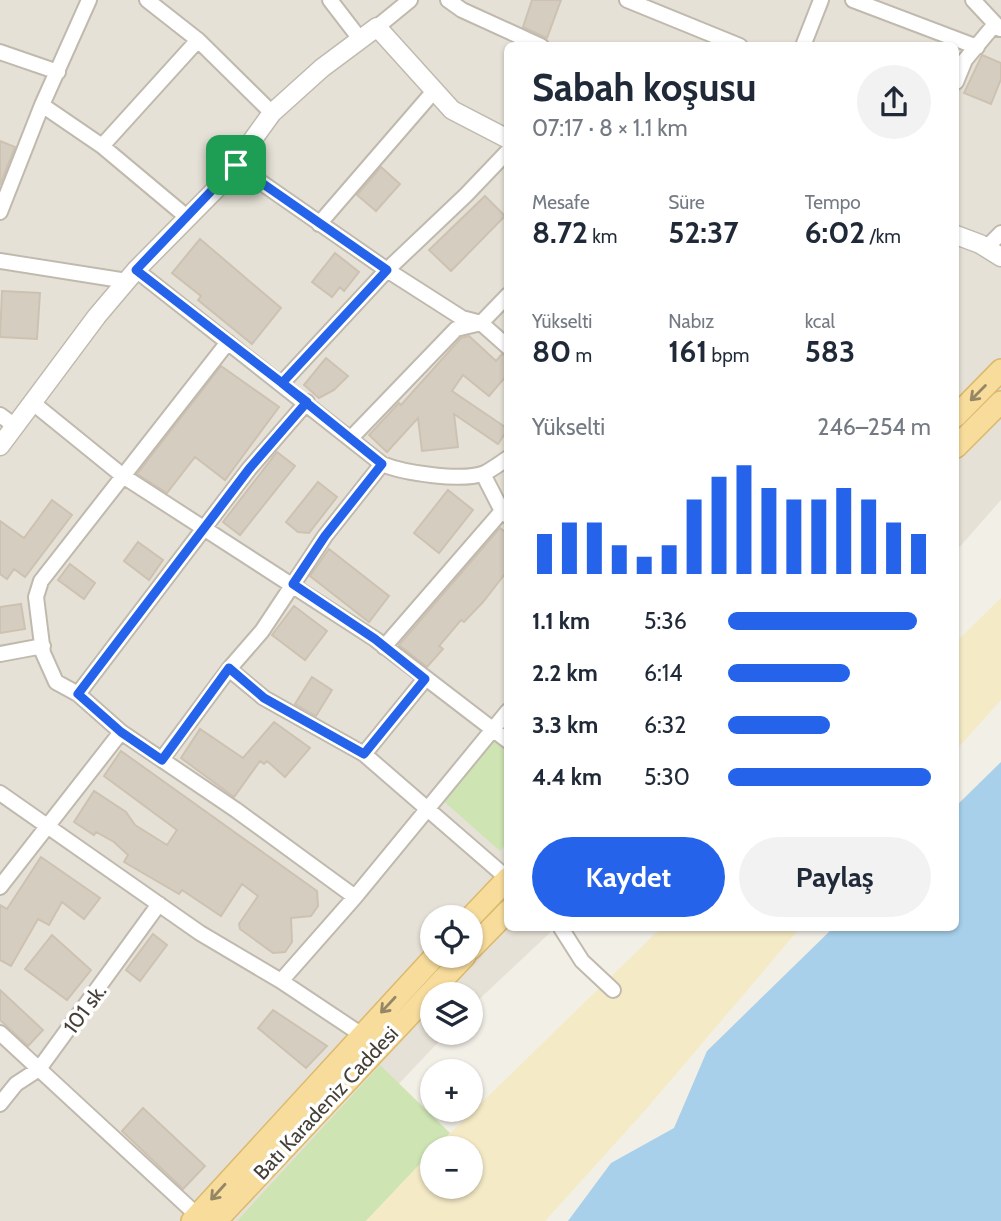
<!DOCTYPE html>
<html lang="tr">
<meta charset="utf-8">
<style>
:root{--surface:#fff;--page:#f2f2f3;--text:#1f2937;--muted:#747a83;--accent:#2563eb}
body{margin:0;font-family:Cabin,sans-serif;background:var(--page);color:var(--text);height:100vh;display:flex;flex-direction:column;font-size:26px;white-space:nowrap}
*{box-sizing:border-box;margin:0}
p{font-size:23px;color:var(--muted)}
.icon{flex:none;width:38px;height:38px;fill:none;stroke:currentColor;stroke-width:2;stroke-linecap:round;stroke-linejoin:round}
.map{position:relative;flex:1;overflow:hidden}
.panel{position:absolute;left:504px;top:42px;width:455px;height:889px;display:flex;flex-direction:column;background:var(--surface);border-radius:10px;box-shadow:0 2px 5px #0004}
.panel>*{flex:none}
.controls{position:absolute;left:420px;top:905px;display:grid;gap:14px}
.controls a{display:grid;place-items:center;width:63px;height:63px;border-radius:50%;background:var(--surface);box-shadow:0 2px 5px #0004;font-size:35px}
.pin{position:absolute;display:grid;place-items:center;width:60px;height:60px;color:#fff;margin:-30px;border-radius:14px;box-shadow:0 4px 10px #0006}
.round{display:grid;place-items:center;flex:none;width:74px;height:74px;border-radius:37px;background:var(--page)}
.overview{display:flex;align-items:center;justify-content:space-between;height:119px;padding:0 28px}
h1{font-size:38px;font-weight:700;line-height:52px}
.metrics{display:grid;grid-template-columns:repeat(3,1fr);gap:10px;height:119px;padding:7px 28px}
.metrics div{display:grid;align-content:center}
.metrics b{font-size:30px;font-weight:700}
.metrics small{font-size:19px;font-weight:400}
.metrics p{font-size:19px}
.chart{height:196px;padding:14px 28px}
.chart p{display:flex;justify-content:space-between}
.chart svg{width:100%;height:126px;margin-top:7px;stroke:var(--accent);stroke-width:6}
.action{display:flex;gap:14px;margin-top:auto;padding:14px 28px}
.action a{flex:1;height:80px;border-radius:42px;background:var(--accent);color:#fff;font-size:28px;font-weight:700;line-height:80px;text-align:center}
.action a+a{background:var(--page);color:var(--text)}
ul{padding:0 28px;list-style:none;font-size:23px}
li{display:grid;grid-template-columns:112px 84px 1fr;align-items:center;height:52px}
li i{height:18px;border-radius:9px;background:var(--accent)}
.map>svg:first-child{display:block}
.residential{fill:#e6e1d6;fill-rule:evenodd}
.green{fill:#cee4b3}
.sand{fill:#f4eac6}
.water{fill:#a8d0eb}
.building{fill:#d6cdc1;stroke:#cdc2b1;stroke-width:2}
.lines{fill:none;stroke-linecap:round;stroke-linejoin:round}
.minor-casing{stroke:#c0b9ae;stroke-width:18}
.tertiary-casing{stroke:#c0b9ae;stroke-width:21}
.primary-casing{stroke:#dbb96d;stroke-width:24}
.minor{stroke:#fff;stroke-width:14}
.tertiary{stroke:#fff;stroke-width:18}
.primary{stroke:#f7dc9c;stroke-width:21}
.oneway{stroke:#958664}
.route-casing{stroke:#fff;stroke-width:14}
.route{stroke:#2563eb;stroke-width:9}
.labels{text-anchor:middle;stroke-width:7;stroke-linejoin:round;paint-order:stroke}
.street-label{font-size:21px;fill:#453f37;stroke:#fff}
</style>
<div class="map">
<svg width="1001" height="1221" viewBox="0 0 1001 1221">
<rect width="100%" height="100%" fill="#f2efe7"/>
<path class="residential" d="M 0,0 L 1001,0 L 1001,500 L 956,551 L 956,46 L 508,46 L 508,928 L 555,928 L 471,1007 L 471,994 L 432,994 L 432,1032 L 447,1033 L 269,1221 L 0,1221 ZM 432,917 L 471,917 L 471,956 L 432,956 Z"/>
<path class="green" d="M 494,736 L 507,748 L 507,843 L 500,851 L 440,798 Z
M 380,1065 L 450,1133 L 366,1221 L 237,1221 Z"/>
<path class="sand" d="M 1001,598 L 1001,700 L 956,750 L 956,642 Z
M 661,928 L 800,928 L 648,1107 L 545,1221 L 366,1221 L 432,1151 L 432,1186 L 471,1186 L 471,1148 L 435,1148 Z"/>
<path class="water" d="M 1001,762 L 1001,1221 L 568,1221 L 611,1163 L 674,1128 L 707,1051 L 833,928 L 956,928 L 956,806 Z"/>
<path class="building" d="M 532,0 L 561,0 L 547,38 L 523,27 Z
M 982,55 L 1001,63 L 1001,79 L 991,104 L 964,93 Z
M 0,141 L 15,147 L 0,185 Z
M 381,167 L 400,184 L 376,211 L 357,195 Z
M 485,196 L 505,216 L 451,271 L 429,250 Z
M 200,239 L 281,308 L 252,344 L 198,300 L 201,296 L 172,273 Z
M 335,253 L 359,272 L 344,291 L 340,287 L 332,297 L 312,282 Z
M 2,291 L 40,293 L 37,339 L 0,337 Z
M 469,336 L 496,361 L 502,354 L 508,358 L 508,374 L 489,396 L 463,375 L 452,391 L 508,429 L 498,444 L 454,414 L 458,447 L 422,451 L 418,418 L 387,452 L 369,435 L 399,403 L 401,405 L 461,338 Z
M 326,358 L 348,376 L 334,390 L 319,398 L 304,385 Z
M 221,366 L 279,407 L 225,480 L 195,457 L 167,493 L 137,474 Z
M 277,452 L 295,466 L 240,535 L 223,522 Z
M 318,482 L 337,497 L 309,533 L 298,532 L 286,522 Z
M 448,490 L 473,510 L 439,553 L 414,533 Z
M 52,500 L 72,515 L 25,577 L 14,569 L 7,579 L 0,574 L 0,521 L 24,538 Z
M 500,528 L 508,534 L 508,570 L 483,602 L 464,622 L 461,620 L 439,646 L 443,649 L 427,667 L 399,645 Z
M 138,542 L 163,560 L 149,580 L 124,561 Z
M 329,549 L 389,596 L 369,622 L 310,576 Z
M 70,564 L 95,583 L 84,599 L 58,580 Z
M 21,604 L 25,629 L 0,633 L 0,607 Z
M 294,606 L 327,631 L 305,660 L 272,635 Z
M 312,677 L 332,690 L 316,716 L 295,704 Z
M 274,722 L 310,748 L 285,777 L 267,761 L 264,764 L 260,761 L 234,797 L 181,758 L 200,729 L 243,758 Z
M 121,751 L 317,891 L 318,906 L 311,916 L 291,918 L 292,942 L 285,952 L 273,953 L 240,929 L 239,924 L 258,896 L 242,884 L 221,916 L 182,890 L 179,894 L 124,862 L 128,855 L 114,842 L 96,832 L 94,835 L 74,822 L 94,791 L 126,812 L 135,825 L 167,845 L 177,830 L 104,776 Z
M 41,857 L 100,898 L 84,919 L 62,902 L 49,925 L 38,919 L 11,966 L 0,960 L 0,905 L 7,909 Z
M 153,934 L 167,945 L 140,981 L 126,970 Z
M 52,935 L 91,970 L 67,1000 L 25,969 Z
M 0,990 L 43,1030 L 28,1046 L 0,1020 Z
M 273,1010 L 327,1046 L 306,1068 L 258,1028 Z
M 143,1108 L 205,1166 L 183,1189 L 122,1131 Z"/>
<g class="lines">
<g class="minor-casing">
<path id="minor" d="M 147,0 L 198,40 L 272,113
M 330,0 L 360,39
M 448,0 L 462,10 L 541,46
M 627,0 L 740,46
M 853,0 L 977,47
M 973,0 L 1000,29
M 377,27 L 410,0
M 803,46 L 821,0
M 0,52 L 58,72
M 956,82 L 965,60 L 995,24
M 42,105 L 102,146 L 188,218
M 102,146 L 198,40
M 236,165 L 387,270 L 462,318 L 481,323 L 508,347
M 0,212 L 42,105 L 89,0
M 319,224 L 434,91
M 986,248 L 1001,233
M 0,261 L 127,281
M 136,270 L 382,464 C 404,473 462,482 485,473 C 492,469 501,463 508,458
M 228,342 L 41,581 L 36,597 L 43,653 L 56,682 L 78,694 L 121,732 L 236,810 L 355,897
M 282,383 L 387,270 L 466,195 L 508,151
M 33,403 L 123,476 L 375,639 L 508,741
M 0,415 L 15,426
M 351,438 L 456,329 L 481,323 L 508,295
M 483,474 L 502,511 L 508,516
M 384,647 L 502,511
M 0,654 L 43,646
M 229,669 L 264,698 L 364,754
M 425,679 L 364,754 L 507,878
M 78,694 L 249,469 L 307,402
M 162,759 L 229,669 L 262,631 L 325,536 L 382,464
M 0,793 L 200,933 L 281,981 L 368,1039
M 0,887 L 121,732
M 561,928 L 582,961 L 613,990
M 281,981 L 355,897 L 508,711
M 0,1033 L 197,1215
M 0,1104 L 16,1084 L 39,1069 L 159,904"/>
</g>
<g class="tertiary-casing">
<path id="tertiary" d="M 956,235 L 980,244 L 1001,257
M 0,446 L 97,316 L 136,270 L 220,185 L 272,113 L 322,68 L 377,27 L 452,110 L 508,139"/>
</g>
<g class="primary-casing">
<path id="primary" d="M 956,416 L 1001,370
M 956,447 L 1001,402
M 471,917 L 508,878
M 471,949 L 508,911
M 192,1221 L 435,956
M 216,1221 L 465,956"/>
</g>
<use href="#minor" class="minor"/>
<use href="#tertiary" class="tertiary"/>
<use href="#primary" class="primary"/>
</g>
<defs><path id="oneway-shaft" d="M-6 0H5M1.5-3L5.5 0L1.5 3" fill="none" stroke-width="1.6" stroke-linecap="round" stroke-linejoin="round" transform="scale(1.75)"/></defs>
<g class="oneway">
<use href="#oneway-shaft" transform="translate(978 393) rotate(135)"/>
<use href="#oneway-shaft" transform="translate(388 1005) rotate(133)"/>
<use href="#oneway-shaft" transform="translate(218 1192) rotate(132)"/>
</g>
<g class="lines">
<g class="route-casing">
<path id="route" d="M 236,165 L 136,270 C 193,314 249,358 307,402 L 249,469 L 78,694 L 121,732 L 162,760 L 229,668 L 264,698 L 364,754 L 425,679 L 375,639 L 293,584 L 325,536 L 382,464 L 282,383 L 387,270 L 236,165"/>
</g>
<use href="#route" class="route"/>
</g>
<g class="labels">
<g class="street-label">
<text transform="translate(85 1009) rotate(-53)" y="7">101 sk.</text>
<text transform="translate(326 1103) rotate(-47)" y="7">Batı Karadeniz Caddesi</text>
</g>
</g>
</svg>
<div class="controls">
<a><svg class="icon" aria-label="locate" viewBox="0 0 24 24"><circle cx="12" cy="12" r="6"/><path d="M12 2v4M12 18v4M2 12h4M18 12h4"/></svg></a>
<a><svg class="icon" aria-label="layers" viewBox="0 0 24 24"><path d="M12 4l9 5-9 5-9-5zM3 14l9 5 9-5"/></svg></a>
<a>+</a>
<a>−</a>
</div>
<div class="pin" style="left:236px;top:165px;background:#1e9e55"><svg class="icon" aria-label="arrive" viewBox="0 0 24 24"><path d="M6 21V4h12l-3 4 3 4H6"/></svg></div>
<section class="panel">
<div class="overview"><div><h1>Sabah koşusu</h1><p>07:17 · 8 × 1.1 km</p></div><a class="round"><svg class="icon" aria-label="share" viewBox="0 0 24 24"><path d="M12 15V3M7 8l5-5 5 5M5 13v7h14v-7"/></svg></a></div>
<div class="metrics">
<div><p>Mesafe</p><b>8.72<small> km</small></b></div>
<div><p>Süre</p><b>52:37</b></div>
<div><p>Tempo</p><b>6:02<small> /km</small></b></div>
</div>
<div class="metrics">
<div><p>Yükselti</p><b>80<small> m</small></b></div>
<div><p>Nabız</p><b>161<small> bpm</small></b></div>
<div><p>kcal</p><b>583</b></div>
</div>
<div class="chart"><p><span>Yükselti</span>246–254 m</p>
<svg viewBox="0 0 160 44" preserveAspectRatio="none"><path d="M5 44V30M15 44V26M25 44V26M35 44V34M45 44V38M55 44V34M65 44V18M75 44V10M85 44V6M95 44V14M105 44V18M115 44V18M125 44V14M135 44V18M145 44V26M155 44V30"/></svg>
</div>
<ul>
<li><b>1.1 km</b>5:36<i style="width:93%"></i></li>
<li><b>2.2 km</b>6:14<i style="width:60%"></i></li>
<li><b>3.3 km</b>6:32<i style="width:50%"></i></li>
<li><b>4.4 km</b>5:30<i style="width:100%"></i></li>
</ul>
<div class="action"><a>Kaydet</a><a>Paylaş</a></div>
</section>
</div>
